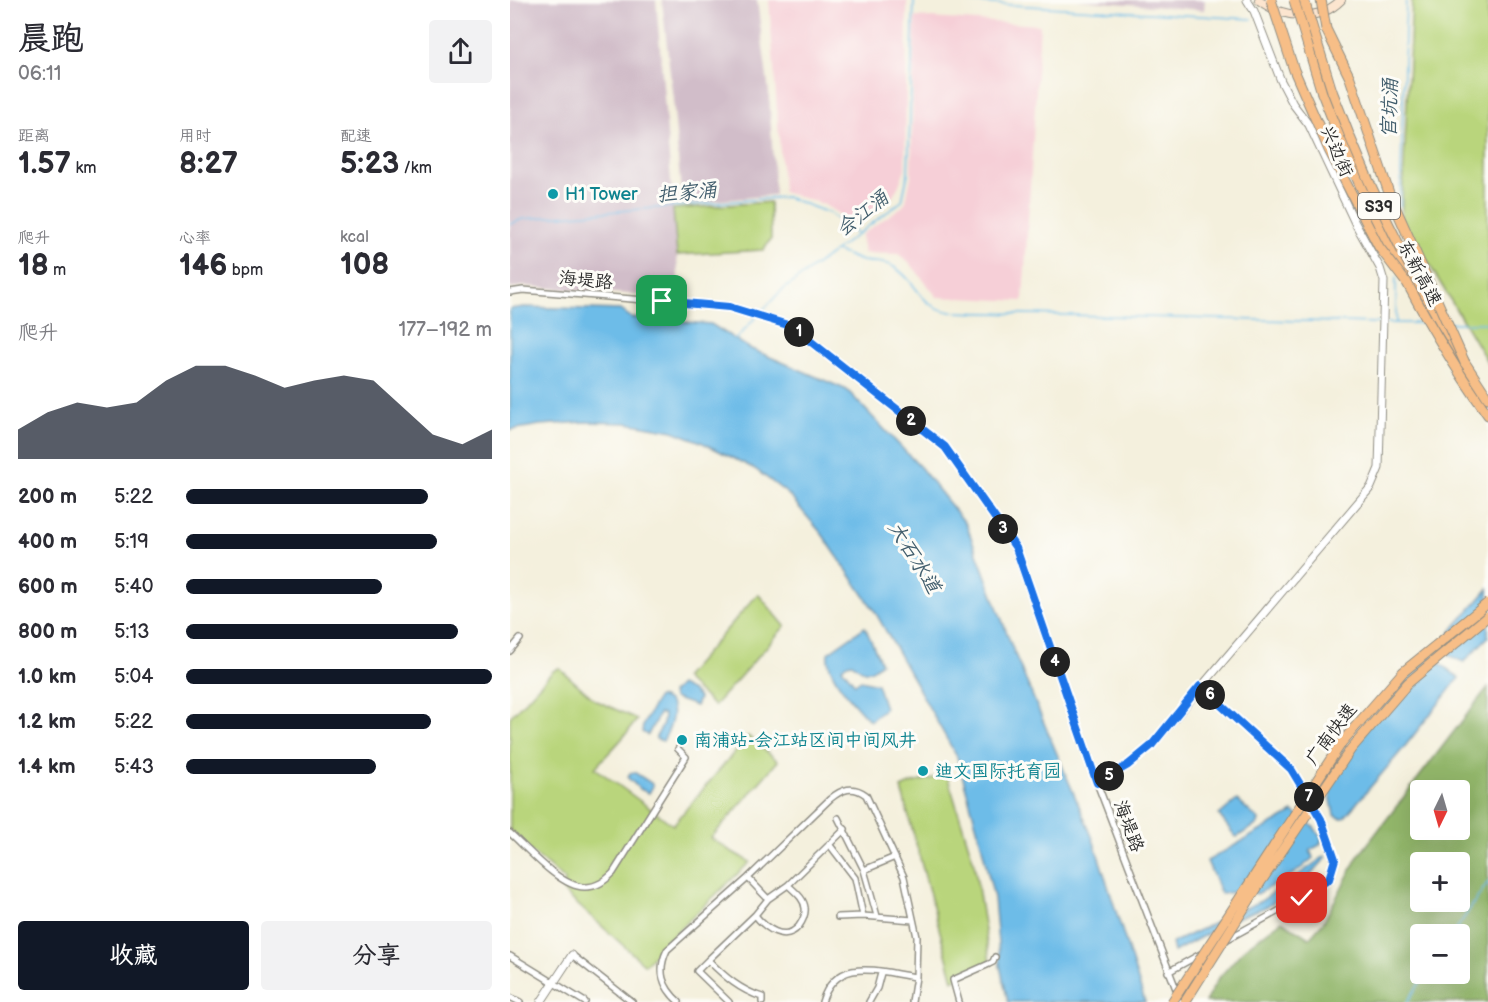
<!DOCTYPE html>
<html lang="zh">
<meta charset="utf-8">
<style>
:root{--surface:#fff;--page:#f2f2f3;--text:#2b2b33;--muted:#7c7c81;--accent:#111827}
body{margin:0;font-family:"Balsamiq Sans","LXGW WenKai TC",sans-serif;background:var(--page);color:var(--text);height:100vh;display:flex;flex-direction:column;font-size:22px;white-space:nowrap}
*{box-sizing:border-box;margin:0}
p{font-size:20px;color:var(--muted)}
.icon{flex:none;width:33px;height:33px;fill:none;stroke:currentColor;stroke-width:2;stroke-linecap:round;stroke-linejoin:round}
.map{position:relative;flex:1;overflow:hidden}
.drawer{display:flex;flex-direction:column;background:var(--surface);width:510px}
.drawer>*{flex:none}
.needle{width:39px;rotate:185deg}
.buttons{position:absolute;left:900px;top:780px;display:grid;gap:12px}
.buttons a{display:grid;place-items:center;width:60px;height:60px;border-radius:6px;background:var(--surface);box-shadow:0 6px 24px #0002;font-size:30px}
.pin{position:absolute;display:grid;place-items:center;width:51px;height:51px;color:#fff;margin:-26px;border-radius:12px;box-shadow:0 3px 9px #0006}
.km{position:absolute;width:30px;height:30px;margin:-15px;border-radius:50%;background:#222;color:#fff;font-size:16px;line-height:30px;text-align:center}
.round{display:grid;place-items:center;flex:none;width:63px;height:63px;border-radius:6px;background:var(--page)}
.head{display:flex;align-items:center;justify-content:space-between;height:102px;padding:0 18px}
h1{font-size:33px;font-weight:700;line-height:45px}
.figures{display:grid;grid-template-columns:repeat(3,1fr);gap:9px;height:102px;padding:6px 18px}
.figures div{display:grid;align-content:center}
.figures b{font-size:30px;font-weight:700}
.figures small{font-size:16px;font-weight:400}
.figures p{font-size:16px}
.chart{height:168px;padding:12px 18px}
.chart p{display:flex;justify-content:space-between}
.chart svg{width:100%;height:108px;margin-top:6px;fill:var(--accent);opacity:.7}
.primary-button{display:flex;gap:12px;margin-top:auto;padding:12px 18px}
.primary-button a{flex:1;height:69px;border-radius:6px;background:var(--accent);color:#fff;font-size:24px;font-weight:700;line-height:69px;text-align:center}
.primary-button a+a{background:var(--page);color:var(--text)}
ul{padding:0 18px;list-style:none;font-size:20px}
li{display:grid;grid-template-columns:96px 72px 1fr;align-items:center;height:45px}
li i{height:15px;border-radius:8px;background:var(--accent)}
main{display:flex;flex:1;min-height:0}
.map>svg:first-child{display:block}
.built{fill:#f6cfd7}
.industrial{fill:#d1bdc9}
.green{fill:#b9d57b;stroke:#728053;stroke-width:1.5}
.forest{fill:#92b66b;stroke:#5e704b;stroke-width:1.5;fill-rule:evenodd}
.water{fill:#6dbce8;stroke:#4c748a;stroke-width:1.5}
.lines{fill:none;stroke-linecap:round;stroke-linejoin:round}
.stream{stroke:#6dbce8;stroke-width:1.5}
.minor-casing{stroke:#908e84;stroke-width:8}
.tertiary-casing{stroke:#908e84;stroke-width:9}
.secondary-casing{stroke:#908e84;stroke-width:10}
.motorway-casing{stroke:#908e84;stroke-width:11}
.minor{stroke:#fff;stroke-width:5}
.tertiary{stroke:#fff;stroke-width:7}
.secondary{stroke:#fce5cf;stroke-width:8}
.motorway{stroke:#f7be87;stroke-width:9}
.trunk-bridge-casing{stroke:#908e84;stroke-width:11;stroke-linecap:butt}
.motorway-bridge-casing{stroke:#908e84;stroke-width:11;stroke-linecap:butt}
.trunk-bridge{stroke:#f7be87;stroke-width:9}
.motorway-bridge{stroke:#f7be87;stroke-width:9}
.route-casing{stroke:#fff;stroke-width:12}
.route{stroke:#1a73e8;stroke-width:8}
.culture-dot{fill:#0f9aa8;stroke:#fdfcf7;stroke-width:2}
.labels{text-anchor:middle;stroke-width:6;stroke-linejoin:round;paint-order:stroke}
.shield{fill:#fdfcf7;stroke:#6a6a68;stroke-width:1.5}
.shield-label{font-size:16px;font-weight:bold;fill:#2b2b2b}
.street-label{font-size:18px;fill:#2b2b2b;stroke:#fdfcf7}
.culture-label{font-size:18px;fill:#0d838f;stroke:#fdfcf7;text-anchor:start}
.water-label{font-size:20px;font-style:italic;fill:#425e6d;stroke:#fdfcf7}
</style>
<main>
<section class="drawer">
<div class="head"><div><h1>晨跑</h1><p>06:11</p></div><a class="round"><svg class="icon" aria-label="share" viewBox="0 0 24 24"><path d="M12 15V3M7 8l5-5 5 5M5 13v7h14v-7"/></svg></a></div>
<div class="figures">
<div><p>距离</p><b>1.57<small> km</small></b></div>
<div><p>用时</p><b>8:27</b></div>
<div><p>配速</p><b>5:23<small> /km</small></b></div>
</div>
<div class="figures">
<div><p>爬升</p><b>18<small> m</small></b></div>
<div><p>心率</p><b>146<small> bpm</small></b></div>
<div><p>kcal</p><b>108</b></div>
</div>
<div class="chart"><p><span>爬升</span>177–192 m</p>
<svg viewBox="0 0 160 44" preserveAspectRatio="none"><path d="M0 44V32L10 25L20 21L30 23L40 21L50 12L60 6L70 6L80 10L90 15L100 12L110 10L120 12L130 23L140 34L150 38L160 32V44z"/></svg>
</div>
<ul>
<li><b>200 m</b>5:22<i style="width:79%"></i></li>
<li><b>400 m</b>5:19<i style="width:82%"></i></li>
<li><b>600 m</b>5:40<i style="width:64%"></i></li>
<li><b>800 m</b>5:13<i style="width:89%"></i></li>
<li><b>1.0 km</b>5:04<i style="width:100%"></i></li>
<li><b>1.2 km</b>5:22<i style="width:80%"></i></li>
<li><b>1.4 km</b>5:43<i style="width:62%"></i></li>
</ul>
<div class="primary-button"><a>收藏</a><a>分享</a></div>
</section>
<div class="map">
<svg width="978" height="1002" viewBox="0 0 978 1002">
<rect width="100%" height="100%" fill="#fdfcf7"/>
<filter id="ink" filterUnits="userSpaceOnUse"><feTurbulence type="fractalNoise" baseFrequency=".0167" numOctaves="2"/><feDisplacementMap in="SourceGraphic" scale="12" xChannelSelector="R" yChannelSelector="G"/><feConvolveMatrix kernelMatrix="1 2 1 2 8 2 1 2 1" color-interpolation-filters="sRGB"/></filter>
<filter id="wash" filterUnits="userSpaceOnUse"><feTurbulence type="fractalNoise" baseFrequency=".008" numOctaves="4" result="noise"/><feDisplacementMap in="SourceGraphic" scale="24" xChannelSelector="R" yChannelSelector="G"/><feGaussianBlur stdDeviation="1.35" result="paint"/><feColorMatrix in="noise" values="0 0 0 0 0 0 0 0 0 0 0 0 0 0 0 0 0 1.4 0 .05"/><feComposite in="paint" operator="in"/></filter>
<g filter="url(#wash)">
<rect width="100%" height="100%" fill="#f4f0dd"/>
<path class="built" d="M 259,0 L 397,0 L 395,169 L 389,185 L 383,196 L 343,223 L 313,204 L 273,192 Z
M 405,17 L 530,25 L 513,301 L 427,297 L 399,262 L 388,254 L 354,253 L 351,235 L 393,206 L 396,201 L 401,177 Z"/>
<path class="industrial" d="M 0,0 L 146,0 L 167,255 L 169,298 L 14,286 L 0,288 Z
M 152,0 L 247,0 L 259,93 L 265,195 L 172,204 L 163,99 Z
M 567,0 L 695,0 L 694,10 Z"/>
<path class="green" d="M 902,0 L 978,0 L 978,363 L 919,264 L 891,223 Z
M 260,202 L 261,239 L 253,250 L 167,255 L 163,209 Z
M 248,594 L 275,626 L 204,706 L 174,678 Z
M 49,668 L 85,700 L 127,719 C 116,737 99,752 85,768 L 163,825 L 238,736 L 268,761 L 201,838 L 219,850 L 240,862 L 149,949 L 135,965 L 56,894 L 53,890 L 55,880 L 0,834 L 0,717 L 43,671 Z
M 437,775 L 464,863 L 480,962 L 443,980 L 391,788 L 402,783 Z"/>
<path class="forest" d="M 978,687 L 978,1002 L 695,1002 L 708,979 L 735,948 L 772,921 L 799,938 L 814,921 L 847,858 ZM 910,790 L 950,790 L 950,830 L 910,830 ZM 910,862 L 950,862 L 950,902 L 910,902 ZM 910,934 L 950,934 L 950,974 L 910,974 Z"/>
<path class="water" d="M 14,307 L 111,310 L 122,318 L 201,324 L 239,348 L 337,390 L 411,468 L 456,524 L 504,652 L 583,839 L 635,1002 L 498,1002 L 490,966 L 484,898 L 469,835 L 447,757 L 364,610 L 312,534 L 278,494 L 245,469 L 191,442 L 163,431 L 117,423 L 74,422 L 30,425 L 0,430 L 0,309 Z
M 978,589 L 978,637 L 954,662 C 945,659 937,654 930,647 L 946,625 Z
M 355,627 L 371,663 C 358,676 353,672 342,663 L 337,664 L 332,668 L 345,684 L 351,680 L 367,684 L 375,708 L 360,721 C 346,706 315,674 318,653 Z
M 918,654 L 949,678 L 892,750 L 834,818 L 830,818 L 824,815 L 820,794 L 815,783 C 852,742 878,691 918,654 Z
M 170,685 L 182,691 L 189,698 L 186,706 L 163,698 L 162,693 Z
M 148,697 C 172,701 161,727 153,741 L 146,739 L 146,737 L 153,724 L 154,714 L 149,714 L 138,735 L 132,732 L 133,725 Z
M 124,772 L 141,783 L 143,786 L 139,793 L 130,789 L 118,778 L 120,773 Z
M 727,800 L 749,820 L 748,824 L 727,837 L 725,836 L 709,815 Z
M 783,812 L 804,827 L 812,839 L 810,845 L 800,850 L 803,858 L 785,873 L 747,894 L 737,890 L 711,894 L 697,861 Z
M 815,856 L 816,858 L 798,878 L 758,906 L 724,919 L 664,952 L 662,943 L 751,901 Z"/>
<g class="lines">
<path class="stream" d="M 417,0 L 742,19
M 890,206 L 896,0
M 0,224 L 13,219 L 276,197 L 319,213 L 347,234
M 326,251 C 335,254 343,258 352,261 C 363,263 375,261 384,267 C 409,282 408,307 441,312 L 869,323
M 250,313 L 270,292 L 392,201 L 398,173 L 404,0
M 886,322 L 886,277
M 877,323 L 914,323
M 940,323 L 978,323
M 225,340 L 246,317
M 943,934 L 978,882
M 897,1002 L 916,974"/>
</g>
</g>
<g filter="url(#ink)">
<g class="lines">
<g class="minor-casing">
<path id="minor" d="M 0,292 L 13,290 L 219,307 L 281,326 L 435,447 L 505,548 L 587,783 L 671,1002
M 0,651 L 10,639
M 328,818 L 354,870 L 367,916
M 0,833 C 17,848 51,888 75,887 C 87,887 95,881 103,873 L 176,757 L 168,749
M 319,844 L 345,878 L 353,916
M 354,870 L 385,857
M 238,878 L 258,899
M 245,915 C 255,928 275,943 289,926 C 292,922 296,914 295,908 C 294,898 285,892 278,885
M 328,917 L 353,916 L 403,920
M 62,955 L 122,1002
M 0,956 L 75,1002
M 198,960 L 245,915 L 258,899 L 278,885 L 335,829
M 658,972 L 792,898 L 819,879 L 824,859 L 811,819 L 781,769 L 690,686
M 0,997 L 10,1002
M 169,1002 C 152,987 147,971 157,950 L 238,878 L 320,799 C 332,789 343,785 356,795 L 394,877 L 407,937 L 406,977 L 402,1002
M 219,1002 L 187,971 L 198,960 C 215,977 230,990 252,997 L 252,1002
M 312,1002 C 327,955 368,972 406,977
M 359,1002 L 367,988 L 371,973
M 449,1002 L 443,980 L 479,964 L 483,962 L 485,957"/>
</g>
<g class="tertiary-casing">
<path id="tertiary" d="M 587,783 L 618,765 L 641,746 L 861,487 L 869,468 L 874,281 L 870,268 L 845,223 L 799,125 L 783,104 L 771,81 L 744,11 L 737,0
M 31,1002 L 62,955"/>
</g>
<g class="secondary-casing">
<path id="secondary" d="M 749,0 C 773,18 808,23 831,0"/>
</g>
<g class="motorway-casing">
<path id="motorway" d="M 822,91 C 863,200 913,302 978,398
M 812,93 C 856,207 907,315 978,415"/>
</g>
<use href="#minor" class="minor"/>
<use href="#tertiary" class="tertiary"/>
<use href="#secondary" class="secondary"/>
<use href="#motorway" class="motorway"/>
<g class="trunk-bridge-casing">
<path id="trunk-bridge" d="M 662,1002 L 832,742 L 893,672 L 978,603
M 675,1002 L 750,883 L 841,749 L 898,683 L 978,616"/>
</g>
<g class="motorway-bridge-casing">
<path id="motorway-bridge" d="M 761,0 L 784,70 L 819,150 L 869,247 L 895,281
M 784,0 L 812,93
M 794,0 L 822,91
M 811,0 L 816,29 L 840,78 L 879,193 L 955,363"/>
</g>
<use href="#trunk-bridge" class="trunk-bridge"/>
<use href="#motorway-bridge" class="motorway-bridge"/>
</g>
</g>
<g class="lines" filter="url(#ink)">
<g class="route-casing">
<path id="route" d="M 152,301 L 219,307 L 281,326 L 435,447 L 506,548 L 587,783 L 618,765 L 641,746 L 690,686 L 781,769 L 811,819 L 825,859 L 819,879 L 792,898"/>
</g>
<use href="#route" class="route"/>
</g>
<g class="culture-dot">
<circle cx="43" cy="194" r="6"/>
<circle cx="172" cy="740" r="6"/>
<circle cx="413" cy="771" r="6"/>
</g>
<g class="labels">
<rect class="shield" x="848" y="193" width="42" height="26" rx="4.5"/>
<g class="shield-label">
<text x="869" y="212">S39</text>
</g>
<g class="street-label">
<text transform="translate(827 151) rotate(66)" y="6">兴边街</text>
<text transform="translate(910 273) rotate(62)" y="6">东新高速</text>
<text transform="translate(76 280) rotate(5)" y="6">海堤路</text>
<text transform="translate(821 734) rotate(-53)" y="6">广南快速</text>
<text transform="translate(619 826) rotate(69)" y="6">海堤路</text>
</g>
<g class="culture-label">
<text x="55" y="200">H1 Tower</text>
<text x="184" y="746">南浦站-会江站区间中间风井</text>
<text x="425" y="777">迪文国际托育园</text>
</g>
<g class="water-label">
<text transform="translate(879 108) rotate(-88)" y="7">官坑涌</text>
<text transform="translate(177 192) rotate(-5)" y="7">担家涌</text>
<text transform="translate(352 213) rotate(-38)" y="7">会江涌</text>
<text transform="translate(405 557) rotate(58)" y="7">大石水道</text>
</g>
</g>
</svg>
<div class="buttons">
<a><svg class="needle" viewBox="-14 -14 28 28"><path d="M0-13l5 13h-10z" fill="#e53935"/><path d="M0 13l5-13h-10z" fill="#7c7c81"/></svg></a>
<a>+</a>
<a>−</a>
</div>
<div class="pin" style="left:152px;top:301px;background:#1e9e55"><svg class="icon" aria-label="arrive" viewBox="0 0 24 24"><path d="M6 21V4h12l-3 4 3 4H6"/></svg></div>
<div class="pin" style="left:792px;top:898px;background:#d93025"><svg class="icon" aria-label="check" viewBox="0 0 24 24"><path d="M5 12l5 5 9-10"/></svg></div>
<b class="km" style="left:289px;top:332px">1</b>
<b class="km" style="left:401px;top:421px">2</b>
<b class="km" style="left:493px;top:529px">3</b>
<b class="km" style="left:545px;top:662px">4</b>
<b class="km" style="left:599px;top:776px">5</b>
<b class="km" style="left:700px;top:695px">6</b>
<b class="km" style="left:799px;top:797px">7</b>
</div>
</main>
